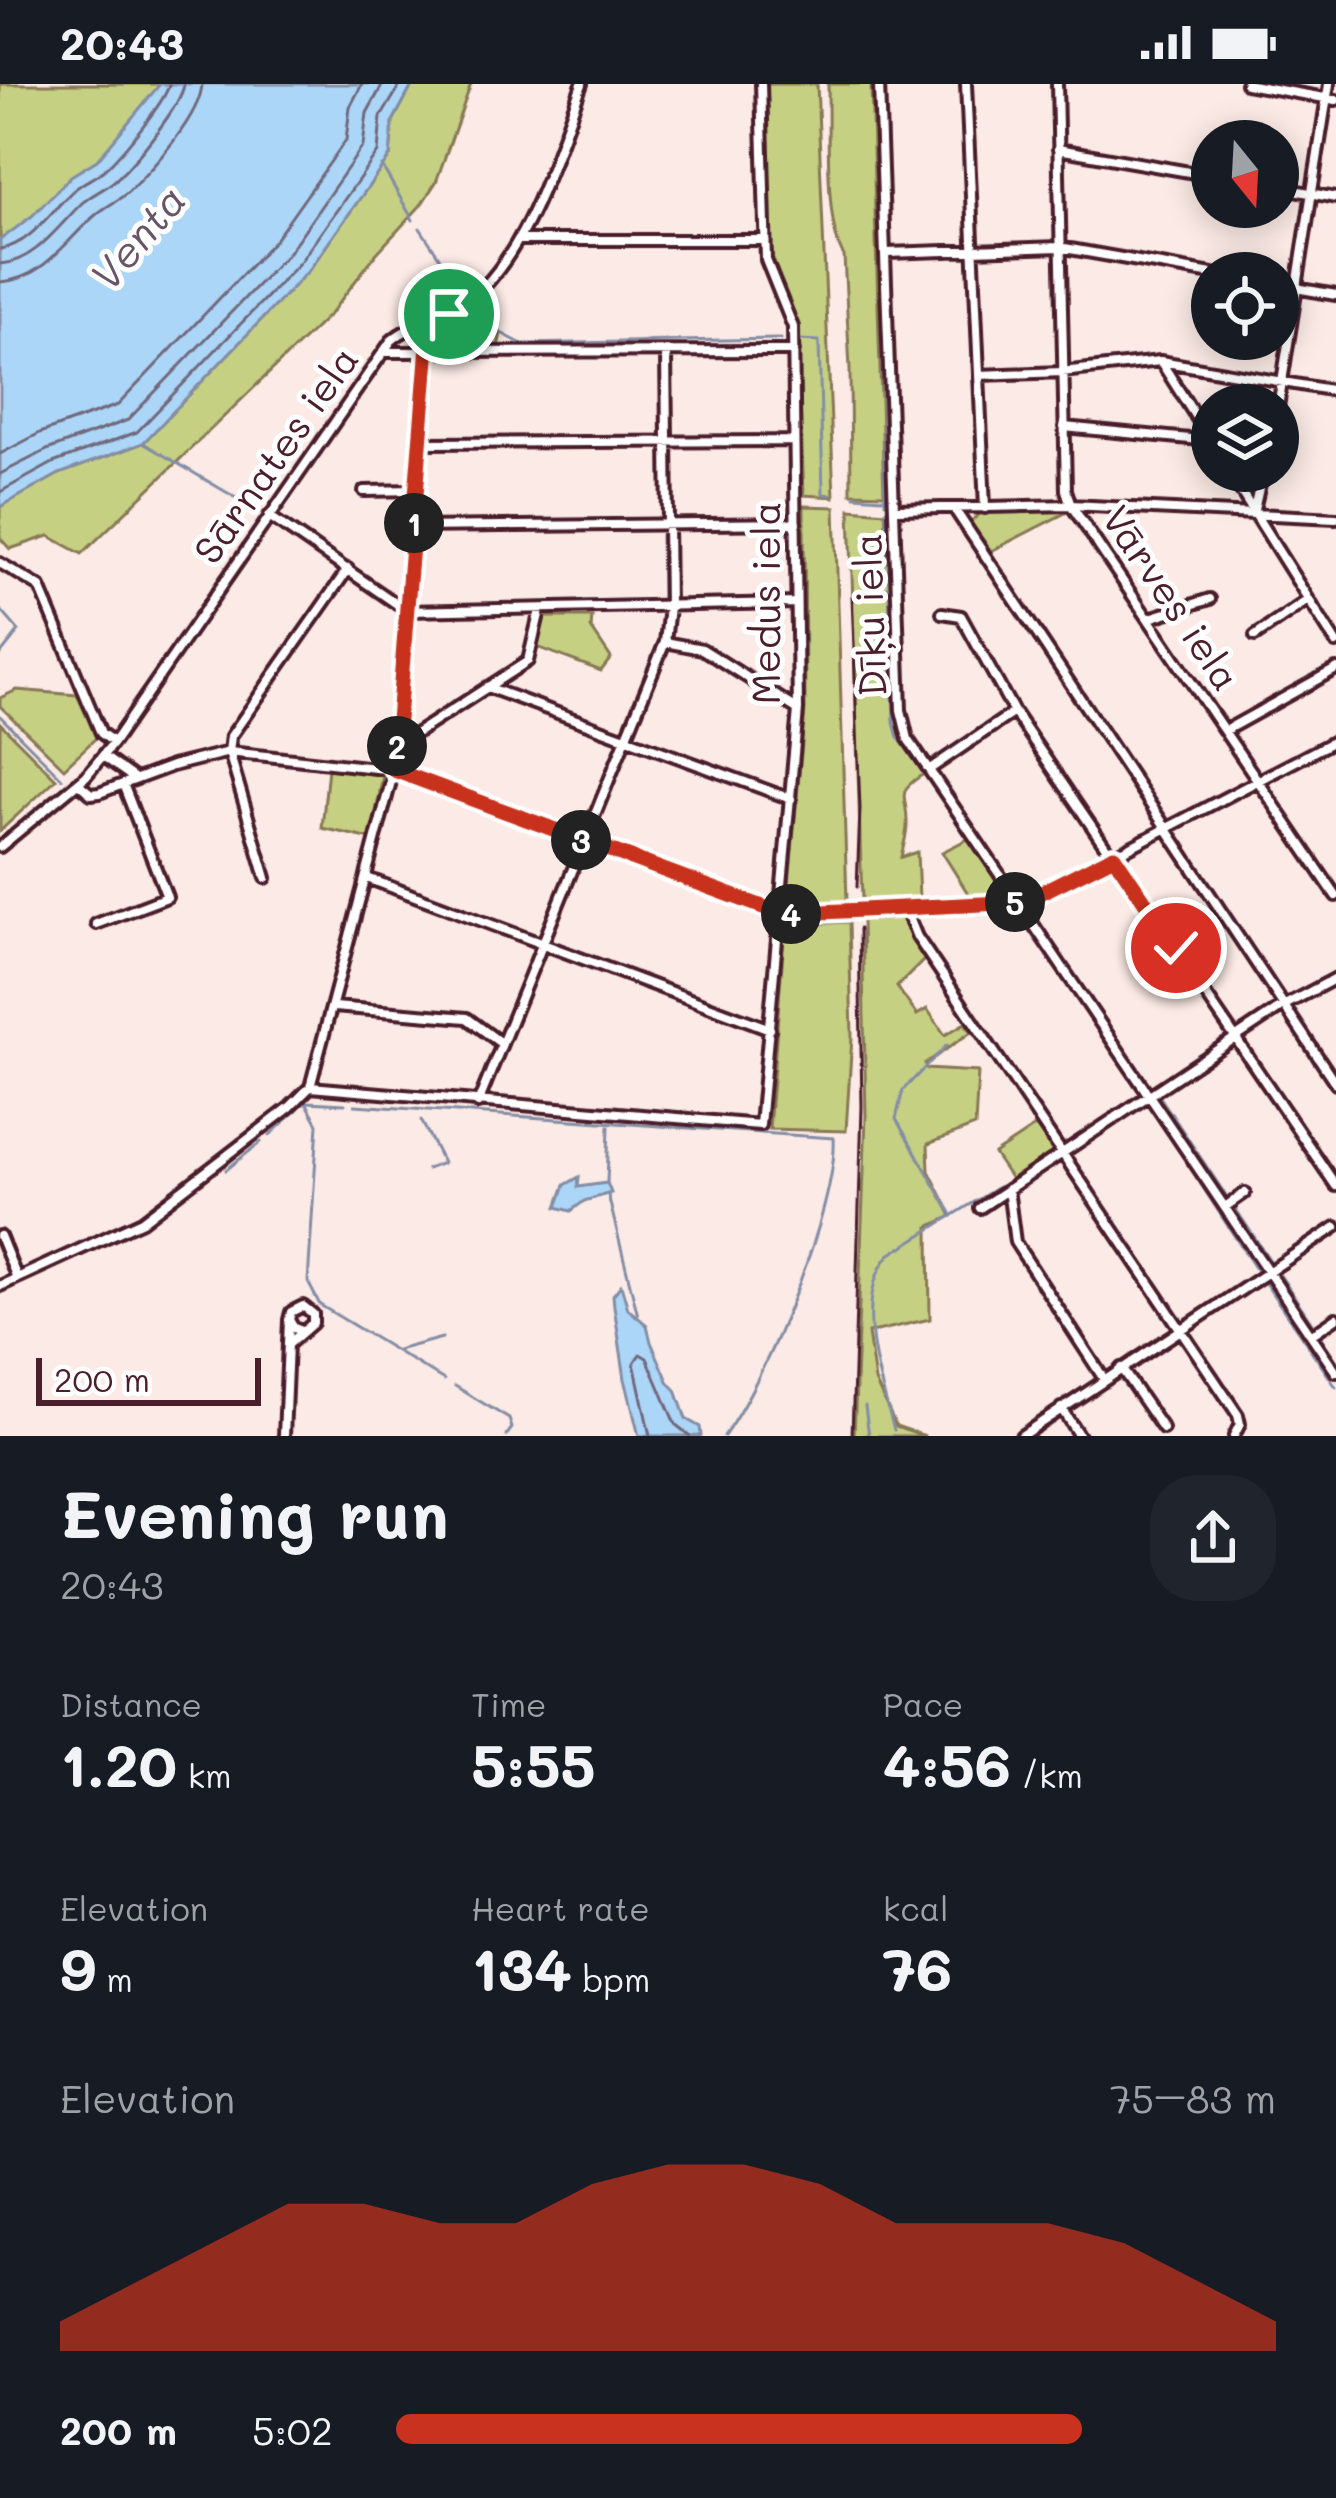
<!DOCTYPE html>
<meta charset="utf-8">
<style>
:root{--surface:#171b24;--page:#20242c;--text:#f1f3f6;--muted:#9ea1a6;--accent:#c8321e}
body{margin:0;font-family:Mali,sans-serif;background:var(--page);color:var(--text);height:100vh;display:flex;flex-direction:column;font-size:45px;white-space:nowrap}
*{box-sizing:border-box;margin:0}
p{font-size:39px;color:var(--muted)}
.icon{flex:none;width:66px;height:66px;fill:none;stroke:currentColor;stroke-width:2;stroke-linecap:round;stroke-linejoin:round}
.map{position:relative;height:1352px;overflow:hidden}
.sheet{display:flex;flex-direction:column;background:var(--surface);flex:1}
.sheet>*{flex:none}
.needle{width:78px;rotate:162deg}
.controls{position:absolute;left:1191px;top:36px;display:grid;gap:24px}
.controls a{display:grid;place-items:center;width:108px;height:108px;border-radius:50%;background:var(--surface);box-shadow:0 6px 30px #0003;font-size:60px}
.scale{position:absolute;left:36px;bottom:30px;width:225px;box-sizing:border-box;padding-left:12px;border:6px solid #4a1f2b;border-top:0;font-size:33px;line-height:42px;white-space:nowrap;color:#4a1f2b;-webkit-text-stroke:9px #fff;paint-order:stroke}
.pin{position:absolute;display:grid;place-items:center;width:102px;height:102px;color:#fff;margin:-51px;border:6px solid #fff;border-radius:50%;box-shadow:0 3px 12px #0007}
.km{position:absolute;width:60px;height:60px;margin:-30px;border-radius:50%;background:#222;color:#fff;font-size:33px;line-height:60px;text-align:center}
.round{display:grid;place-items:center;flex:none;width:126px;height:126px;border-radius:48px;background:var(--page)}
.headline{display:flex;align-items:center;justify-content:space-between;height:204px;padding:0 60px}
h1{font-size:66px;font-weight:700;line-height:90px}
.figures{display:grid;grid-template-columns:repeat(3,1fr);gap:18px;height:204px;padding:12px 60px}
.figures div{display:grid;align-content:center}
.figures b{font-size:60px;font-weight:700}
.figures small{font-size:33px;font-weight:400}
.figures p{font-size:33px}
.chart{height:336px;padding:24px 60px}
.chart p{display:flex;justify-content:space-between}
.chart svg{width:100%;height:216px;margin-top:12px;fill:var(--accent);opacity:.7}
ul{padding:0 60px;list-style:none;font-size:39px}
li{display:grid;grid-template-columns:192px 144px 1fr;align-items:center;height:90px}
li i{height:30px;border-radius:15px;background:var(--accent)}
.status{display:flex;justify-content:space-between;align-items:center;height:84px;padding:0 60px;background:var(--surface);direction:ltr}
.status svg{height:33px;fill:currentColor}
.map>svg:first-child{display:block}
.green{fill:#c5d083;stroke:#887857;stroke-width:3}
.water{fill:#abd6f7;stroke:#848da5;stroke-width:3}
.lines{fill:none;stroke-linecap:round;stroke-linejoin:round}
.shore{stroke:#71687d;stroke-width:3}
.stream{stroke:#848da5;stroke-width:3}
.street-casing{stroke:#4a1f2b;stroke-width:16}
.street{stroke:#fff;stroke-width:8}
.rail{stroke:#4a1f2b;stroke-width:3}
.route-casing{stroke:#fff;stroke-width:24}
.route{stroke:#c8321e;stroke-width:15}
.labels{text-anchor:middle;stroke-width:10;stroke-linejoin:round;paint-order:stroke}
.street-label{font-size:39px;fill:#4a1f2b;stroke:#fff}
.water-label{font-size:42px;font-style:italic;fill:#675668;stroke:#fff}
</style>
<div class="status"><b>20:43</b><svg viewBox="0 0 49 12"><path d="M0 12V9h3v3zM5 12V6h3v6zM10 12V3h3v9zM15 12V0h3v12zM26 1h20v11H26zM47 4h2v5h-2z"/></svg></div>
<div class="map">
<svg width="1336" height="1352" viewBox="0 0 1336 1352">
<rect width="100%" height="100%" fill="#fbeae5"/>
<filter id="ink" filterUnits="userSpaceOnUse"><feTurbulence type="fractalNoise" baseFrequency=".00833" numOctaves="2"/><feDisplacementMap in="SourceGraphic" scale="24" xChannelSelector="R" yChannelSelector="G"/><feConvolveMatrix kernelMatrix="1 2 1 2 8 2 1 2 1" color-interpolation-filters="sRGB"/></filter>
<g filter="url(#ink)">
<path class="green" d="M 0,0 L 222,0 L 0,234 Z
M 413,0 L 471,0 L 436,98 L 421,121 L 376,170 L 331,229 L 82,470 L 49,452 L 10,465 L 0,454 L 0,423 L 59,390 L 143,359 L 309,186 L 390,72 L 393,37 Z
M 766,0 L 817,0 L 834,413 L 804,411 L 797,240 L 771,176 Z
M 828,0 L 871,0 L 884,410 L 851,409 L 850,285 L 844,172 C 824,142 829,40 828,0 Z
M 472,222 L 484,240 L 501,249 L 498,263 L 436,259 L 439,239 Z
M 804,422 L 835,423 L 847,817 L 787,821 L 805,626 Z
M 1064,422 L 1069,427 L 991,467 L 970,438 L 982,428 Z
M 850,425 L 885,428 L 899,647 L 927,688 C 892,709 908,709 907,741 C 907,751 903,763 901,773 L 917,768 L 919,814 L 862,818 Z
M 544,533 L 592,533 L 591,544 L 611,574 L 601,587 L 537,563 Z
M 17,606 L 77,611 L 97,653 L 64,684 L 0,622 L 0,614 Z
M 0,639 L 56,695 L 0,747 Z
M 328,684 L 383,691 L 371,755 L 322,744 Z
M 972,753 L 1007,807 L 1008,811 L 981,814 L 969,811 L 942,768 Z
M 902,834 L 926,874 L 897,903 L 917,931 L 927,925 L 945,951 L 965,939 L 971,948 L 925,980 L 926,985 L 978,988 L 975,1042 L 928,1060 L 929,1087 L 952,1132 L 929,1143 L 930,1235 L 868,1249 L 875,1297 L 896,1342 L 925,1352 L 854,1352 L 866,1032 L 862,836 Z
M 849,838 L 852,953 L 846,1047 L 769,1045 L 785,841 Z
M 1036,1042 L 1053,1068 L 1011,1095 L 994,1070 Z"/>
<path class="water" d="M 160,0 L 413,0 L 393,37 L 390,72 L 309,186 L 143,359 L 59,390 L 0,423 L 0,156 L 32,132 L 71,92 L 97,76 Z
M 579,1093 L 578,1103 L 607,1099 L 611,1109 L 584,1117 L 571,1127 L 557,1123 L 565,1101 Z
M 621,1201 L 628,1225 L 647,1241 L 651,1258 L 669,1299 L 676,1306 L 686,1335 L 700,1343 L 701,1352 L 639,1352 L 625,1295 L 614,1222 L 613,1211 Z"/>
<g class="lines">
<path class="shore" d="M 0,165 C 31,161 52,125 74,106 C 84,97 97,93 106,84 C 120,71 167,16 169,0
M 0,180 C 35,178 59,141 82,119 C 91,111 103,106 113,98 C 131,83 182,21 184,0
M 0,198 C 44,196 67,154 98,129 C 108,121 120,116 129,107 C 152,85 201,31 202,0
M 0,370 L 40,349 L 118,321 L 275,156 L 346,56 L 350,23 L 362,0
M 0,390 L 47,366 L 128,336 L 289,168 L 363,62 L 367,29 L 383,0
M 0,408 L 53,379 L 137,348 L 300,178 L 378,68 L 381,33 L 401,0
M 650,1352 L 634,1279 L 640,1270 L 647,1274 L 675,1340 L 690,1352"/>
<path class="stream" d="M 873,0 L 879,166
M 382,82 L 413,136
M 420,144 L 465,212
M 880,174 L 885,418
M 472,222 L 484,240 L 522,260 L 781,255
M 800,256 L 819,257 L 823,410 L 831,411
M 143,359 L 250,422
M 855,412 L 882,414
M 886,426 L 894,639 L 898,653 L 965,749
M 900,437 L 907,635
M 661,451 L 662,516
M 0,525 L 19,547 L 0,571
M 670,555 L 673,529
M 655,594 L 668,562
M 502,613 L 513,617
M 647,615 L 652,604
M 472,618 L 488,608 L 497,612
M 524,621 L 559,634
M 0,632 L 62,694
M 563,635 L 568,637
M 574,640 L 618,656
M 910,650 L 929,678
M 632,652 L 642,626
M 935,687 L 1018,811
M 970,755 L 1006,812
M 1028,826 L 1151,1005
M 1016,828 L 1074,911
M 1094,940 L 1141,1010
M 947,961 L 903,1006 L 896,1035 L 951,1129
M 1158,1010 L 1227,1113
M 1147,1017 L 1257,1187
M 306,1018 L 318,1040 L 308,1198 L 320,1221 L 444,1296
M 307,1018 L 345,1020
M 355,1021 L 834,1054 C 838,1123 765,1296 724,1352
M 421,1036 L 443,1079 L 427,1085
M 270,1051 L 304,1019
M 226,1086 L 261,1058
M 607,1099 L 609,1042
M 608,1111 L 638,1232
M 1235,1124 L 1271,1178
M 1278,1188 L 1314,1242
M 1263,1196 L 1336,1303
M 1320,1252 L 1336,1276
M 397,1266 L 442,1254
M 455,1302 L 509,1335 L 512,1344 L 506,1352
M 865,1322 L 869,1352
M 894,1346 C 880,1295 852,1215 889,1171 L 1000,1102"/>
<g class="street-casing">
<path id="street" d="M 879,0 L 901,626 L 908,655 L 1336,1288
M 966,0 L 985,424
M 1057,0 L 1066,406 L 1071,421 L 1336,812
M 1246,0 L 1336,16
M 1058,65 L 1212,92
M 1278,103 L 1336,114
M 519,156 L 765,156
M 887,169 L 1059,163 L 1212,190
M 1278,201 L 1336,211
M 384,268 L 794,267
M 1161,278 L 1211,357
M 979,291 L 1062,288 L 1160,277 L 1336,307
M 1278,323 L 1329,0
M 1064,343 L 1211,357
M 421,359 L 794,357
M 1228,387 L 1336,559
M 364,407 L 417,406
M 897,425 L 1071,421 L 1336,434
M 955,426 L 1336,1000
M 1253,430 L 1263,387
M 269,432 L 407,527 L 795,519
M 414,443 L 796,439
M 0,479 L 40,503 L 101,649 L 113,658
M 942,529 L 961,532 L 1014,628 L 1336,1102
M 1150,534 L 1210,515
M 1255,552 L 1308,516
M 665,558 L 702,565 L 797,625
M 487,603 L 791,715
M 1226,646 L 1336,585
M 398,661 L 528,577 L 540,526
M 103,672 L 135,695
M 930,685 L 1014,628
M 78,699 L 91,710 L 99,709 L 172,682 L 229,668 L 394,686 L 782,830 L 1031,815 L 1336,656
M 0,763 L 86,692 L 113,659 L 391,257 C 413,237 442,238 465,220 C 527,173 556,70 582,0
M 266,794 L 229,668 L 231,652 L 348,485
M 367,794 L 770,945
M 905,824 L 917,853 L 1238,1331 L 1240,1340 L 1234,1352
M 96,840 L 167,813 L 123,700
M 334,923 L 467,934 L 502,960
M 310,1003 L 760,1041 L 798,626 L 793,243 L 766,176 L 761,0
M 478,1019 L 665,558 L 669,523 L 666,269
M 1008,1105 L 1015,1158 L 1104,1295
M 1225,1123 L 1245,1109
M 980,1124 L 1283,922 L 1336,894
M 0,1152 L 17,1194
M 0,1202 L 142,1137 L 290,1023 L 310,1003 L 394,686 L 430,235
M 1311,1251 L 1336,1234
M 290,1259 L 313,1239 L 313,1230 L 303,1222 L 291,1228 L 289,1236 L 294,1244 L 302,1247
M 1121,1284 L 1163,1345
M 1061,1324 L 1079,1352
M 284,1352 L 289,1236
M 1021,1352 L 1336,1143"/>
</g>
<use href="#street" class="street"/>
<path class="rail" d="M 852,512 L 860,725 L 857,803
M 852,1352 L 862,1023 L 859,845"/>
</g>
</g>
<g class="lines" filter="url(#ink)">
<g class="route-casing">
<path id="route" d="M 449,230 L 430,236 L 394,686 L 782,830 L 1022,818 L 1114,772 L 1176,864"/>
</g>
<use href="#route" class="route"/>
</g>
<g class="labels">
<g class="street-label">
<text transform="translate(276 371) rotate(-55)" y="14">Sārnates iela</text>
<text transform="translate(1171 514) rotate(56)" y="14">Vārves iela</text>
<text transform="translate(766 519) rotate(-90)" y="14">Medus iela</text>
<text transform="translate(870 531) rotate(-92)" y="14">Dīķu iela</text>
</g>
<g class="water-label">
<text transform="translate(138 154) rotate(-50)" y="15">Venta</text>
</g>
</g>
</svg>
<div class="controls">
<a><svg class="needle" viewBox="-14 -14 28 28"><path d="M0-13l5 13h-10z" fill="#e53935"/><path d="M0 13l5-13h-10z" fill="#9ea1a6"/></svg></a>
<a><svg class="icon" aria-label="locate" viewBox="0 0 24 24"><circle cx="12" cy="12" r="6"/><path d="M12 2v4M12 18v4M2 12h4M18 12h4"/></svg></a>
<a><svg class="icon" aria-label="layers" viewBox="0 0 24 24"><path d="M12 4l9 5-9 5-9-5zM3 14l9 5 9-5"/></svg></a>
</div>
<div class="scale">200 m</div>
<div class="pin" style="left:449px;top:230px;background:#1e9e55"><svg class="icon" aria-label="arrive" viewBox="0 0 24 24"><path d="M6 21V4h12l-3 4 3 4H6"/></svg></div>
<div class="pin" style="left:1176px;top:864px;background:#d93025"><svg class="icon" aria-label="check" viewBox="0 0 24 24"><path d="M5 12l5 5 9-10"/></svg></div>
<b class="km" style="left:414px;top:439px">1</b>
<b class="km" style="left:397px;top:662px">2</b>
<b class="km" style="left:581px;top:756px">3</b>
<b class="km" style="left:791px;top:830px">4</b>
<b class="km" style="left:1015px;top:818px">5</b>
</div>
<section class="sheet">
<div class="headline"><div><h1>Evening run</h1><p>20:43</p></div><a class="round"><svg class="icon" aria-label="share" viewBox="0 0 24 24"><path d="M12 15V3M7 8l5-5 5 5M5 13v7h14v-7"/></svg></a></div>
<div class="figures">
<div><p>Distance</p><b>1.20<small> km</small></b></div>
<div><p>Time</p><b>5:55</b></div>
<div><p>Pace</p><b>4:56<small> /km</small></b></div>
</div>
<div class="figures">
<div><p>Elevation</p><b>9<small> m</small></b></div>
<div><p>Heart rate</p><b>134<small> bpm</small></b></div>
<div><p>kcal</p><b>76</b></div>
</div>
<div class="chart"><p><span>Elevation</span>75–83 m</p>
<svg viewBox="0 0 160 44" preserveAspectRatio="none"><path d="M0 44V38L10 30L20 22L30 14L40 14L50 18L60 18L70 10L80 6L90 6L100 10L110 18L120 18L130 18L140 22L150 30L160 38V44z"/></svg>
</div>
<ul>
<li><b>200 m</b>5:02<i style="width:78%"></i></li>
</ul>
</section>
